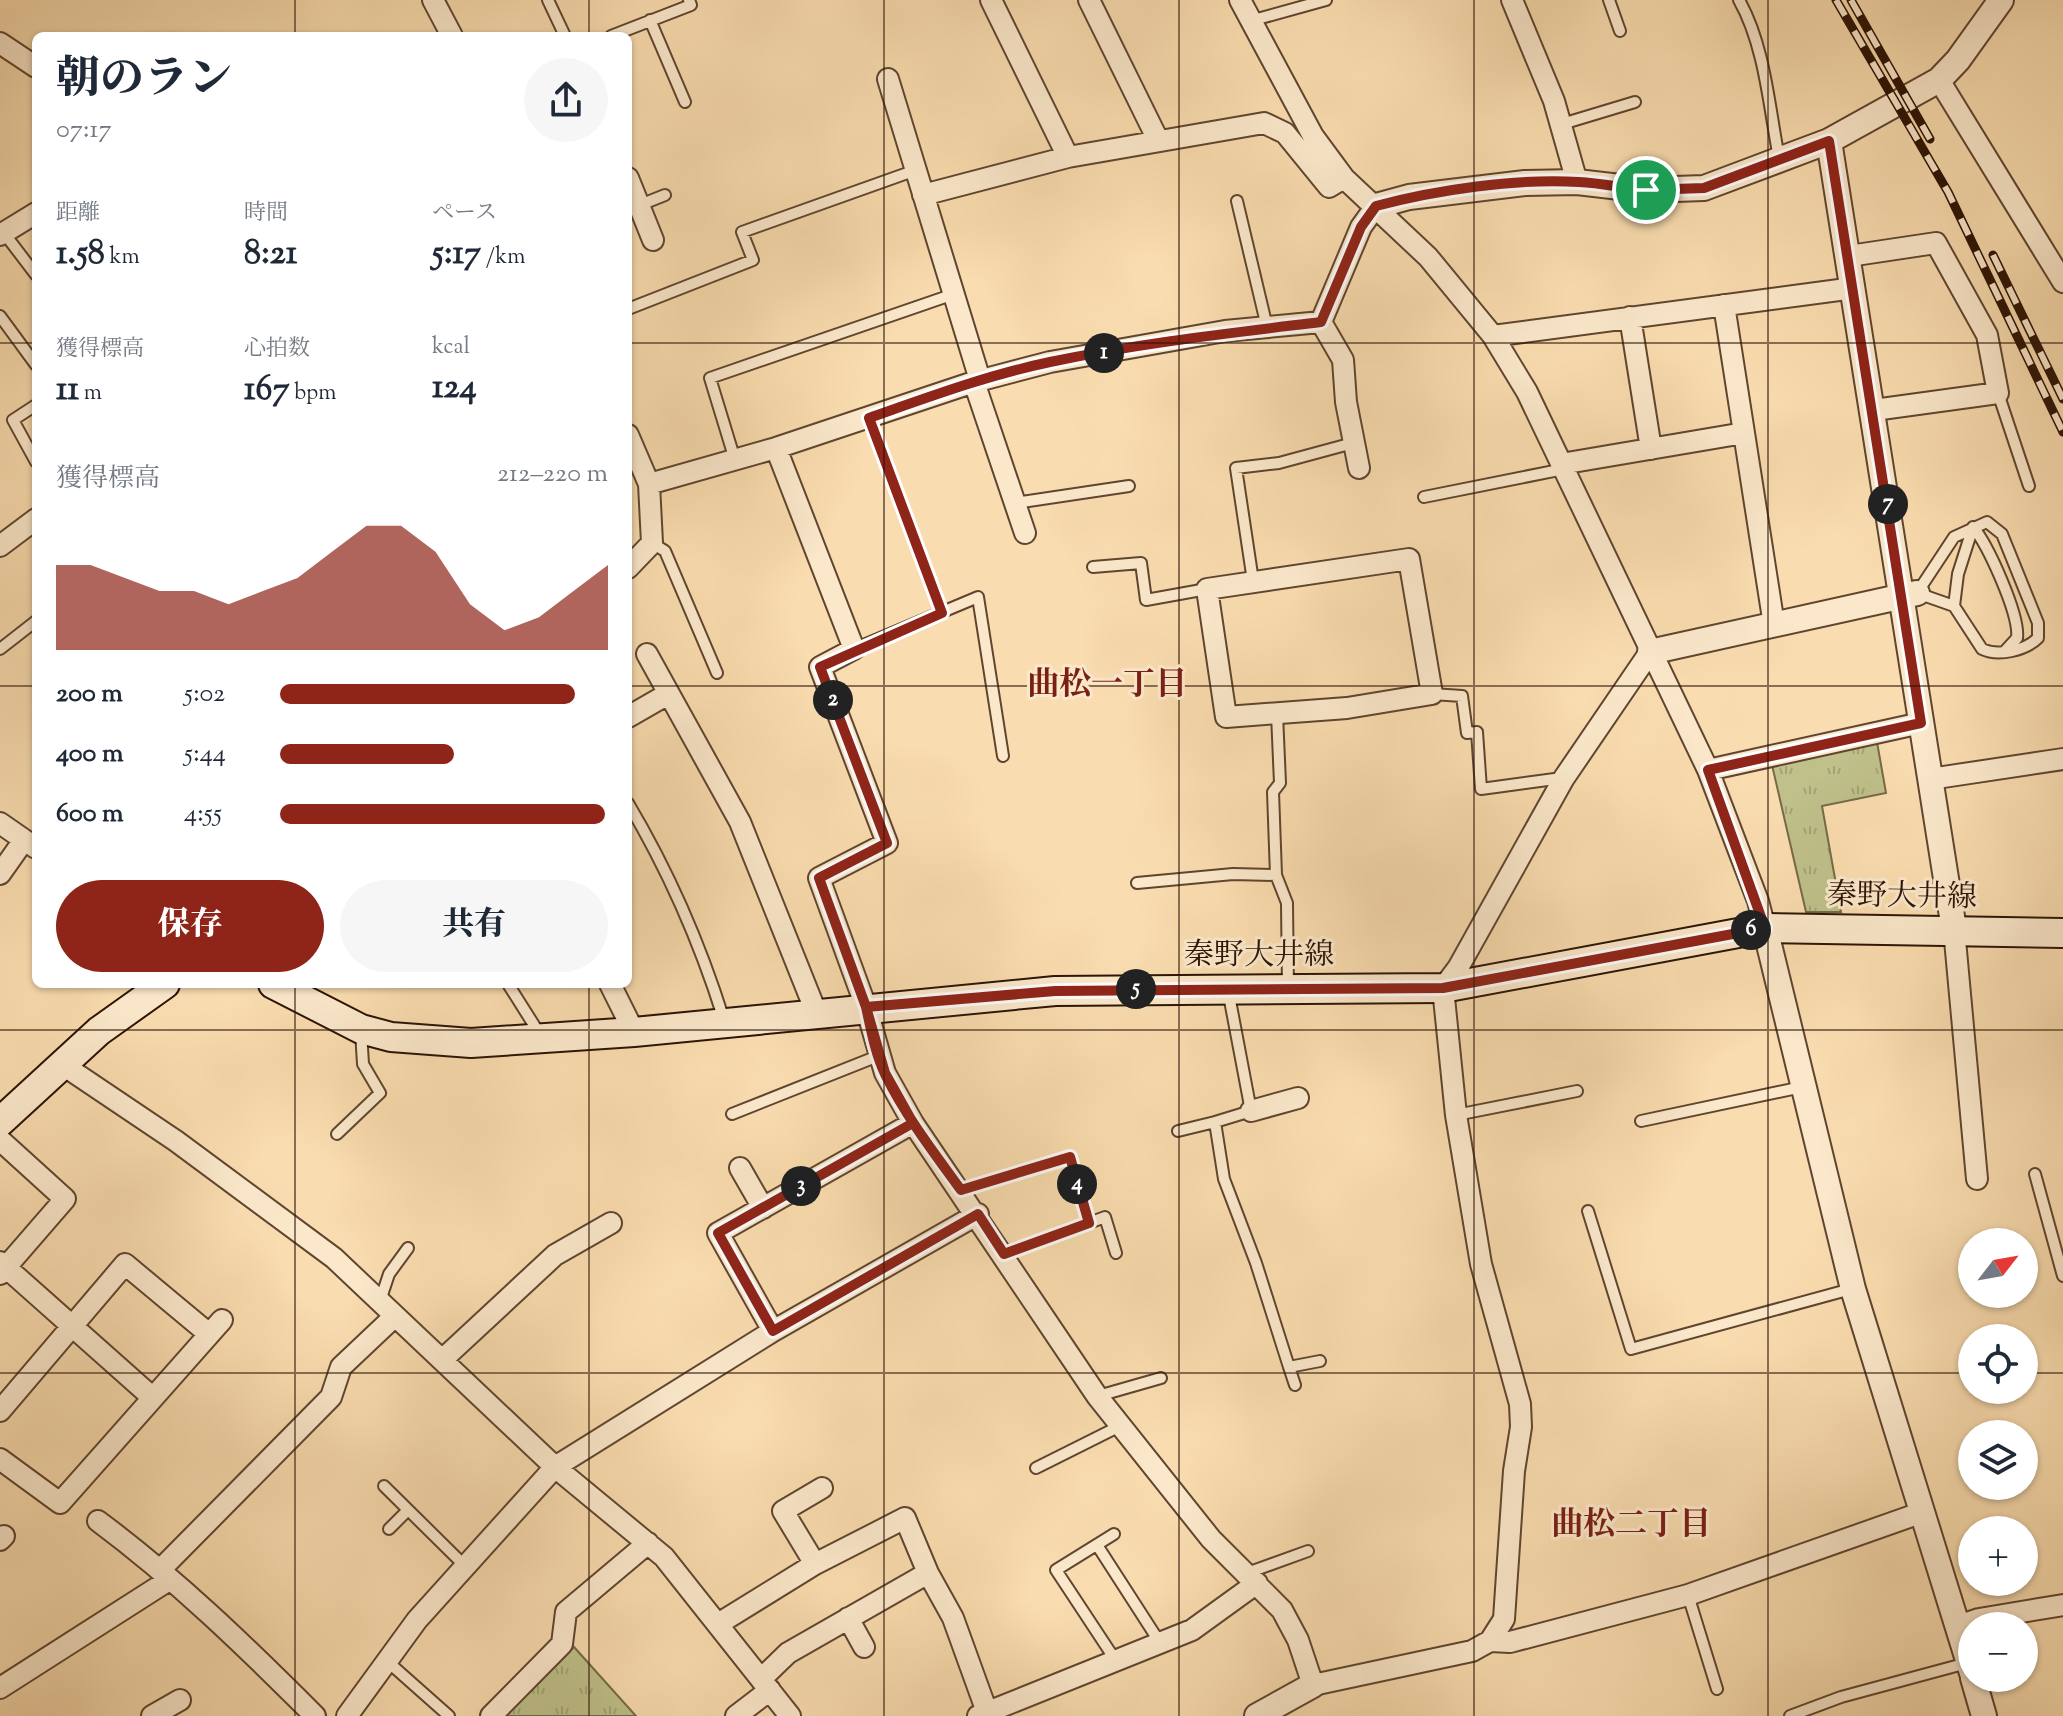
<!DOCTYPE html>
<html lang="ja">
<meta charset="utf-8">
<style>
:root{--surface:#fff;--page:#f6f6f7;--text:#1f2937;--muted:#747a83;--accent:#8f2418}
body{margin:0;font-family:"Sorts Mill Goudy","Noto Serif JP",serif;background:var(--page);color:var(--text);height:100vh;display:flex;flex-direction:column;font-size:30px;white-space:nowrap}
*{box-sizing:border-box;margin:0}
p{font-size:26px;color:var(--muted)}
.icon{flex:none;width:44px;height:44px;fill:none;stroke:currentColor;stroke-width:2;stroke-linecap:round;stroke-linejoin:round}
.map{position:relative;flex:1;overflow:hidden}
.drawer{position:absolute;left:32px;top:32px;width:600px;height:956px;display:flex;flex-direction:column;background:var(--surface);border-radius:12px;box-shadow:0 2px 6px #0004}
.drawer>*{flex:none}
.needle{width:52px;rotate:59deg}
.tools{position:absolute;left:1958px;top:1228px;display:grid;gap:16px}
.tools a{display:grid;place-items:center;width:80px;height:80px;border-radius:50%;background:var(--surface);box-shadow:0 2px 6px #0004;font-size:40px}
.pin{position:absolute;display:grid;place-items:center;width:68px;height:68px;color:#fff;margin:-34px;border:4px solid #fff;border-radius:50%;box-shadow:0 2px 8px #0007}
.km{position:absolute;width:40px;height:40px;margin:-20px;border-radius:50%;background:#222;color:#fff;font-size:22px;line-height:40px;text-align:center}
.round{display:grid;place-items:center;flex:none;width:84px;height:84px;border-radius:42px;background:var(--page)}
.headline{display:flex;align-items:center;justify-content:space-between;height:136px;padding:0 24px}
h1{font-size:44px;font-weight:800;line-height:60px}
.stats{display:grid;grid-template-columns:repeat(3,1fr);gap:12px;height:136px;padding:8px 24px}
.stats div{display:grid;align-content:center}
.stats b{font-size:34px;font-weight:800}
.stats small{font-size:22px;font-weight:400}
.stats p{font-size:22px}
.chart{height:224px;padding:16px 24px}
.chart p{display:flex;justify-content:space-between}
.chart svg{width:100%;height:144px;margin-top:8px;fill:var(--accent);opacity:.7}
.action{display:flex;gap:16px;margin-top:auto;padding:16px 24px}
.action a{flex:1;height:92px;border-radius:48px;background:var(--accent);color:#fff;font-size:32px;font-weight:800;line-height:92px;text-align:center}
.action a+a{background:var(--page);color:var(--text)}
ul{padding:0 24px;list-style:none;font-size:26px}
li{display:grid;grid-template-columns:128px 96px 1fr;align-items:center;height:60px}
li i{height:20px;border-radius:10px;background:var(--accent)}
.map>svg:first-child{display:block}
.grass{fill:url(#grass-tufts);stroke:#766a48;stroke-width:2}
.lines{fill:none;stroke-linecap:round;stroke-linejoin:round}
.service-casing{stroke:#5f4530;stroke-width:14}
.minor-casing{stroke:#5f4530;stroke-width:24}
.tertiary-casing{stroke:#5f4530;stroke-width:28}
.secondary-casing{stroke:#2c1305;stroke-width:32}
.service{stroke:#fbe8cb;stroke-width:10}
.minor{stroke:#fbe8cb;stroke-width:20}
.tertiary{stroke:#fbe8cb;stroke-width:24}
.secondary{stroke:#fbe8cb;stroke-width:28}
.rail-casing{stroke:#2c1305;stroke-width:9}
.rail{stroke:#fbe8cb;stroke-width:6;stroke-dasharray:18;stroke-linecap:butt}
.route-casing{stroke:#fff;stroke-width:16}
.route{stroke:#8f2418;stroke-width:10}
.grid{fill:none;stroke:#2c1305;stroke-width:2;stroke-opacity:0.55}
.labels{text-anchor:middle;stroke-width:6;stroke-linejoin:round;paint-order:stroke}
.street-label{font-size:30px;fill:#2c1305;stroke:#fbe8cb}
.neighbourhood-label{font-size:32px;font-weight:bold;fill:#7a1f14;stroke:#fbe8cb}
</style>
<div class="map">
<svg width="2063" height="1716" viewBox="0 0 2063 1716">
<defs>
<pattern id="grass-tufts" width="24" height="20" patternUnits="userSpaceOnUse" patternTransform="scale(2)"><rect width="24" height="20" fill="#bfc08a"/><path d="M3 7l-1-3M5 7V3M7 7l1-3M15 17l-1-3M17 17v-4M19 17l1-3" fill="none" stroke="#a4a476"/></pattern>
</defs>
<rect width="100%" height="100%" fill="#f9dcaf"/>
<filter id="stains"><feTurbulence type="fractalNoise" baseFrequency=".0025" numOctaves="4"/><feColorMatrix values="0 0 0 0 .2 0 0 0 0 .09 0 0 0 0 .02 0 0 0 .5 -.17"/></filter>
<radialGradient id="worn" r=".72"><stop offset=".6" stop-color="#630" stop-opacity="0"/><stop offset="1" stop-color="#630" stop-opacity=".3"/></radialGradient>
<path class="grass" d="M 1877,742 L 1886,793 L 1822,806 L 1841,912 L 1806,912 L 1772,765 Z
M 574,1647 L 636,1716 L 501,1716 Z"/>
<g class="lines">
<g class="service-casing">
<path id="service" d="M 548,0 L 565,36
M 1609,0 L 1620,31
M 1739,0 C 1765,46 1769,107 1779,158
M 650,20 L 685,102
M 1250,21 L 1326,0
M 611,36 L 691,5 L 689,0
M 1562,124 L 1635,102
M 1237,201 L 1267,327
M 640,205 L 665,195
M 4,233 L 36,275
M 628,309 L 753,260 L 742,232 L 916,170
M 0,316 L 36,365
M 1998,393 L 2029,486
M 36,405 L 13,420 L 36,462
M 869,418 L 942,613
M 735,460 L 710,378 L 954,294
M 1424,497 L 1564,469
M 1015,503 L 1129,486
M 1987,522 L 2002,534 L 2038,623 L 2038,638 C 2026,650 1999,657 1982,649 L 1954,606 L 1917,593 L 1954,537 Z
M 1973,527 C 1988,545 2020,615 2017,638 L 2006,650
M 652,543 L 665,551 L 717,673
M 1093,567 L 1141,563 L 1146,600 L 1207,589
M 1253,581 L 1236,468 L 1279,463 L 1353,443
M 1954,606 L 1958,574 L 1973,527
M 0,649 L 36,621
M 854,649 L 978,597 L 1003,756
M 1432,694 L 1462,696 L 1467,733 L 1477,732 L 1481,789 L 1562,778
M 1277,714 L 1280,783 L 1273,792 L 1276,875 L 1287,903 L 1288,988
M 628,803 C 669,872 700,943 724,1020
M 1137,883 L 1233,874 L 1276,875
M 508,984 L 539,1033
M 1228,990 L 1251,1111 L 1215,1122 L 1224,1179 L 1256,1263 L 1289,1367 L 1320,1361
M 732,1114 L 878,1056
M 1456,1115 L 1577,1091
M 1641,1121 L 1802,1087
M 1178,1131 L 1215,1122
M 337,1134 L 380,1093 L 363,1064 L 361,1031
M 2035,1174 L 2063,1276
M 961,1190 L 1070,1157 L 1089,1223 L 1004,1254
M 1588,1211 L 1631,1349 L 1851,1289
M 1089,1223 L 1105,1217 L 1116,1253
M 380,1301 L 389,1274 L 408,1248
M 1289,1367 L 1295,1385
M 1098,1396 L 1161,1378
M 1036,1468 L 1120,1426
M 384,1486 L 465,1566
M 389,1529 L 408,1510
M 1114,1534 L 1056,1570 L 1116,1661
M 1097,1545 L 1155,1635 L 1164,1640
M 1247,1573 L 1308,1551
M 1688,1595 L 1717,1689
M 387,1661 L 449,1716
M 1790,1716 L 1841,1697 L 1967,1663"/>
</g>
<g class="minor-casing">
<path id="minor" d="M 433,0 L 452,36
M 991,0 L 1068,157
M 1089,0 L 1158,140
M 1240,0 L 1313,136 L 1344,178 L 1428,257 L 1493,336 L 1527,392 L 1708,770 L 1758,901 L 1765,928
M 1512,0 L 1554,101 L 1577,182
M 0,43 L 36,67
M 888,79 L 980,380
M 1939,80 L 2063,282
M 628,178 L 653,240
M 923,195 L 1068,157 L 1264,123 L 1285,133 L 1329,187 L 1344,178
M 0,235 L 36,213
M 1849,256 L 1936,243 L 1987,335 L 1998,393 L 1874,410
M 1724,305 L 1774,625
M 1630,317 L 1651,449
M 1321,322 L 1343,360 L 1346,402 L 1359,468
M 1321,322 L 1361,227 L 1376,206
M 1493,336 L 1854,288
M 974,382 L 1025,533
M 628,435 L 649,484 L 652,543 L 628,568
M 776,448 L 854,649 L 820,667 L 887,843 L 819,878 L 866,1007 L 885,1073 L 913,1123 L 1097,1396 L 1211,1539 L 1282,1610 L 1298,1640 L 1313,1685 L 1472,1651 L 1490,1641 L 1510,1642 L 1688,1595 L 1923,1512
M 1561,464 L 1744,433
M 649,484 L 776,448 L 974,382 L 1050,362 L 1225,331 L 1321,322
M 0,546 L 36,519
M 1409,559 L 1432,694 L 1347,708 L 1226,717 L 1207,589 Z
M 647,654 L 740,822 L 816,1012
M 628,717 L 668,694
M 1708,770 L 1921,723
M 1930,779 L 2063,759
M 0,823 L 36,848
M 0,874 L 24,840
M 1954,929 L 1977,1179
M 610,984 L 634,1032
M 63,1065 L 176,1141 L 334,1258 L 555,1467 L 664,1557 L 790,1716
M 1251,1111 L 1298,1098
M 0,1140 L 65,1199 L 0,1274
M 740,1168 L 763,1208
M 0,1262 L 153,1398
M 773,1331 L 718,1233 L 913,1123
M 442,1360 L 555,1255 L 611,1223
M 0,1411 L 125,1264 L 209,1334
M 0,1459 L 60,1503 L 222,1320
M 98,1521 C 177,1580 245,1646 315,1716
M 0,1540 L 4,1536
M 815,1564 L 783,1511 L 822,1488
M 161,1569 L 331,1397 L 341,1367 L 395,1316
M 848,1618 L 864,1647
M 718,1624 L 815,1564 L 905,1518 L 928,1573
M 1958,1626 L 1979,1619 L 2063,1605
M 1490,1641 L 1504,1619 L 1514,1471 L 1521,1427 L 1520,1404 L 1481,1264 L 1456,1115 L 1443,988 L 1458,968 L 1564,778 L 1650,652
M 761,1679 L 788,1653 L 928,1573 L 953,1618 L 987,1712
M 0,1688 L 169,1580
M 152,1716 L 180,1700
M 347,1716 L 417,1620 L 555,1467 L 773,1331 L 978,1214
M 491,1716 L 562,1644 L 566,1612 L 648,1543
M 736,1716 L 770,1690
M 978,1716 L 1192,1630 L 1257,1583"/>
</g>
<g class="tertiary-casing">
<path id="tertiary" d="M 1829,141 L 1954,929
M 1376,206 L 1409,197 L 1525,183 L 1577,182 L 1646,190 L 1704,188 L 1829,141 L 1939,80 L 1958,60 L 2001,0
M 1650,652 L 1917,593
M 1765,928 L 1853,1289 L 1972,1673
M 1973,1678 L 1984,1716
M 1257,1716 L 1313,1685"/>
</g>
<g class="secondary-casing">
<path id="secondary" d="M 273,984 L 361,1029 L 391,1037 L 471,1043 L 634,1032 L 1055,991 L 1443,988 L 1765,928 L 2063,933
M 0,1122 L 99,1031 L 165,984"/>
</g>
<use href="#service" class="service"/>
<use href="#minor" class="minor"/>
<use href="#tertiary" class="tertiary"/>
<use href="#secondary" class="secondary"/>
<g class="rail-casing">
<path id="rail" d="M 1836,0 L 1948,192 L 2063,432
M 1851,0 L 1930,139
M 1993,255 L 2063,399"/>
</g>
<use href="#rail" class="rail"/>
</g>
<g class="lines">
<g class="route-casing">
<path id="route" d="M 1646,190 C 1624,188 1601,183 1579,182 C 1517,178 1436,190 1376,206 L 1361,227 L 1321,322 C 1231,333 1140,343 1050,362 C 988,375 929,397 869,418 L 942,613 L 820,667 L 887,843 L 819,878 L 866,1007 L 885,1073 L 913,1123 L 718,1233 L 773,1331 L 978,1214 L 1004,1254 L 1089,1223 L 1070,1157 L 961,1190 C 934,1153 905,1115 885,1074 C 875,1053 871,1029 866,1007 L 1055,991 L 1443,988 L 1765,928 L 1708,770 L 1921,723 L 1829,141 L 1704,188 L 1646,190"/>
</g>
<use href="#route" class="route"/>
</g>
<path class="grid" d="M 295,0 L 295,36M 589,0 L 589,36M 884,0 L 884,1716M 1179,0 L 1179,1716M 1474,0 L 1474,1716M 1768,0 L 1768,1716M 0,343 L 36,343M 628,343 L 2063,343M 0,686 L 36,686M 628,686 L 2063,686M 295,984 L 295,1716M 589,984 L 589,1716M 0,1030 L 2063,1030M 0,1373 L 1972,1373M 2024,1373 L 2063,1373"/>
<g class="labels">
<g class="street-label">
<text transform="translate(1902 895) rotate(1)" y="10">秦野大井線</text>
<text x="1259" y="964">秦野大井線</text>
</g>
<g class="neighbourhood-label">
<text x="1107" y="694">曲松一丁目</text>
<text x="1631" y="1534">曲松二丁目</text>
</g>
</g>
<rect width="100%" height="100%" filter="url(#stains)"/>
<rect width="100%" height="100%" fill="url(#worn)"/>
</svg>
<div class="tools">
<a><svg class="needle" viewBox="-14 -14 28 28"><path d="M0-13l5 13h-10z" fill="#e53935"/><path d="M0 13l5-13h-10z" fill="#747a83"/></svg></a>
<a><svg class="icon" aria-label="locate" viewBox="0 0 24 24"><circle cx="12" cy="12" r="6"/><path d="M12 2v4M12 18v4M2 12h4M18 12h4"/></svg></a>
<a><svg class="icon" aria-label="layers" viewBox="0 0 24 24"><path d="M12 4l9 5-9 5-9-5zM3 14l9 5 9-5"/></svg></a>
<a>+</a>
<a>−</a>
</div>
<div class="pin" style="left:1646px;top:190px;background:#1e9e55"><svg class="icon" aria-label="arrive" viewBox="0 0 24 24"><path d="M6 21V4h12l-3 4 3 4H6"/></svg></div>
<b class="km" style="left:1104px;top:353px">1</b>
<b class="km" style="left:833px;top:700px">2</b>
<b class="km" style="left:801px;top:1186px">3</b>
<b class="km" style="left:1077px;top:1184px">4</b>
<b class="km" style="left:1136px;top:989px">5</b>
<b class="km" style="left:1751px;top:930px">6</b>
<b class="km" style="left:1888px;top:504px">7</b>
<section class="drawer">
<div class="headline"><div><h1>朝のラン</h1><p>07:17</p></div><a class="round"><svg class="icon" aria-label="share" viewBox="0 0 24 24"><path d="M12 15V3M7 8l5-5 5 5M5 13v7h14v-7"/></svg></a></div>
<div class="stats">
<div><p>距離</p><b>1.58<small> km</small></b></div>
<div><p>時間</p><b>8:21</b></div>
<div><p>ペース</p><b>5:17<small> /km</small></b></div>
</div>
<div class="stats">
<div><p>獲得標高</p><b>11<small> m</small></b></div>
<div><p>心拍数</p><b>167<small> bpm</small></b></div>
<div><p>kcal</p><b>124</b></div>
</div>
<div class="chart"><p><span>獲得標高</span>212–220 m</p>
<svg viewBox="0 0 160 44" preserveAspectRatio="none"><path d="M0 44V18L10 18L20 22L30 26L40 26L50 30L60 26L70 22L80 14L90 6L100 6L110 14L120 30L130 38L140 34L150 26L160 18V44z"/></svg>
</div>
<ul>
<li><b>200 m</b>5:02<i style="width:90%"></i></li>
<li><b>400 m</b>5:44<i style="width:53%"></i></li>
<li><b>600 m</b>4:55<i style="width:99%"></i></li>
</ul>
<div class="action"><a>保存</a><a>共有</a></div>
</section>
</div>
